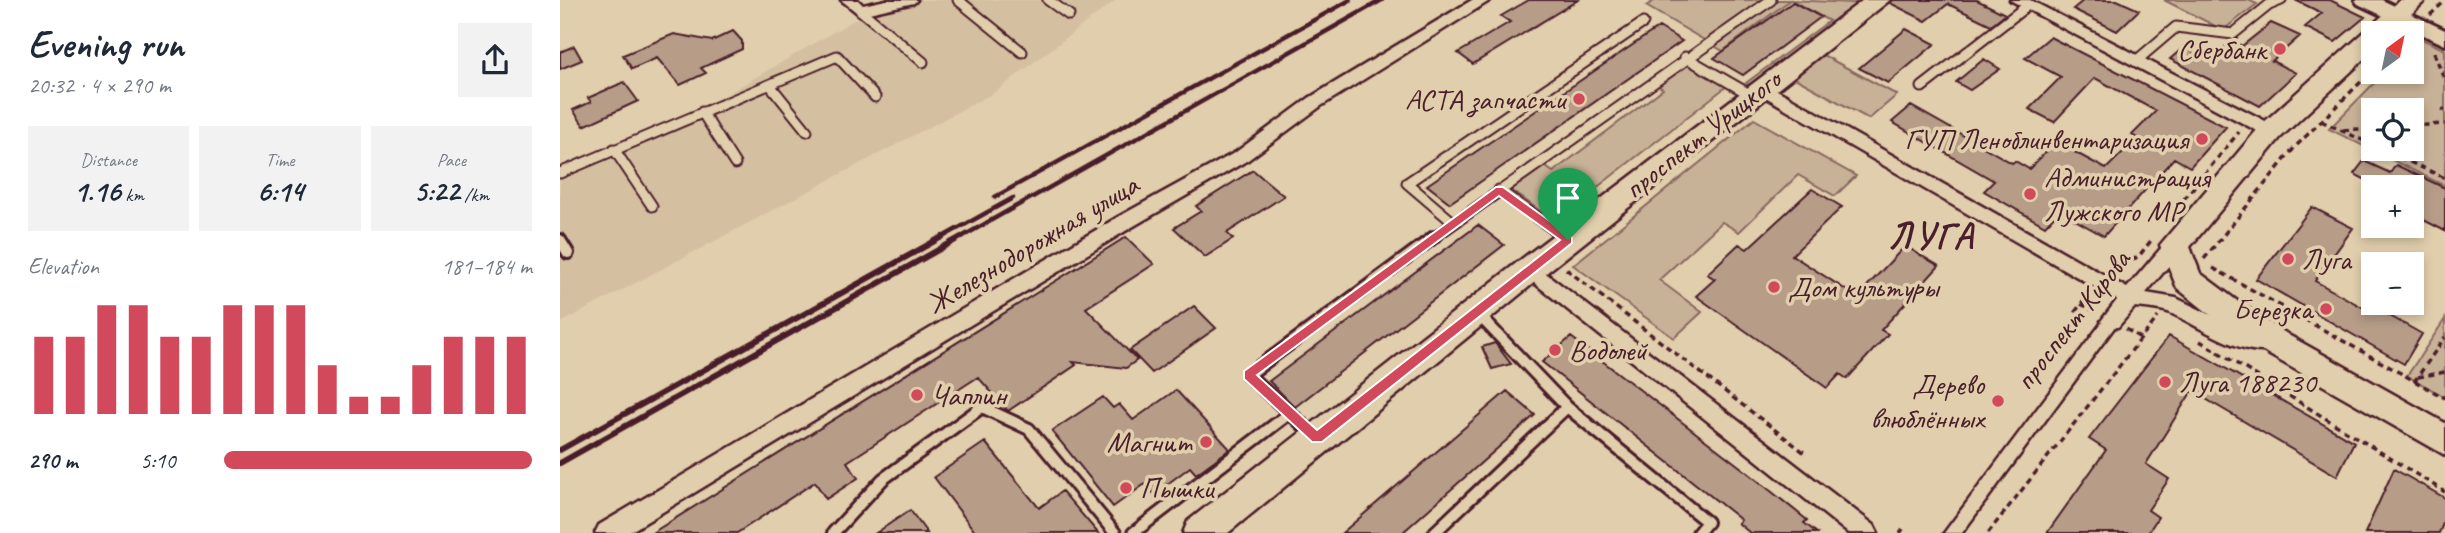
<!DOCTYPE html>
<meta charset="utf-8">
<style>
:root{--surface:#fff;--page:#f2f2f3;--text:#1f2937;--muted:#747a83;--accent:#d1495b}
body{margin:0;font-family:Caveat,sans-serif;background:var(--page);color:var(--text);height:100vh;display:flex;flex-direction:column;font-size:26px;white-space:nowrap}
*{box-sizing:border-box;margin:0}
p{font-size:23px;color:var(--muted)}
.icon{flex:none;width:38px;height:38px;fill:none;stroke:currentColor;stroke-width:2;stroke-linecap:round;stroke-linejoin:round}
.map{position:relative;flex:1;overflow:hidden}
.details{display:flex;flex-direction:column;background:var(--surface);width:560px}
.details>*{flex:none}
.needle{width:46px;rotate:33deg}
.tools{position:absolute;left:1801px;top:21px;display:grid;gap:14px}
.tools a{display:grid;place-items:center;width:63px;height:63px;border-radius:0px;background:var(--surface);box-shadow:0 4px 10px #0003;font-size:35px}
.pin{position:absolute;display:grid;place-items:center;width:60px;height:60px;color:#fff;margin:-72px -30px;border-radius:50% 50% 50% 0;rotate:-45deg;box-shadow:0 0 7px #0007}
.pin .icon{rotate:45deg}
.round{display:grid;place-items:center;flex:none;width:74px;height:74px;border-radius:0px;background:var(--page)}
.head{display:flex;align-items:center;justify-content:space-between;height:119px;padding:0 28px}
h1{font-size:38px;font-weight:800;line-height:52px}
.figures{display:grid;grid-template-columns:repeat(3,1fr);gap:10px;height:119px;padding:7px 28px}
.figures div{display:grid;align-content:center;border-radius:0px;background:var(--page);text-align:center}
.figures b{font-size:30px;font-weight:800}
.figures small{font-size:19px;font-weight:400}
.figures p{font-size:19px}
.chart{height:196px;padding:14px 28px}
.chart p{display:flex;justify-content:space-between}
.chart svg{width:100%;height:126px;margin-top:7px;stroke:var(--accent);stroke-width:6}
ul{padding:0 28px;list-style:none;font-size:23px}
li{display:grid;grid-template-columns:112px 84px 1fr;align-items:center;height:52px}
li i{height:18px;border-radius:9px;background:var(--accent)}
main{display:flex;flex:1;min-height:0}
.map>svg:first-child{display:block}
.built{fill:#d4bfa1}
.green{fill:#c8b297;stroke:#896861;stroke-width:2;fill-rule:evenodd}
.building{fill:#b79d88;stroke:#4a1f2b;stroke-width:2}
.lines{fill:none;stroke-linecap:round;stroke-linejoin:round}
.service-far1-casing{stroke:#4a1f2b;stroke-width:13}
.service-casing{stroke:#4a1f2b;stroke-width:16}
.pedestrian-casing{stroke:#4a1f2b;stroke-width:5}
.minor-casing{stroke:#4a1f2b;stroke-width:5}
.secondary-casing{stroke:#4a1f2b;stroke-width:6}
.primary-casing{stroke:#4a1f2b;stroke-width:5}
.path{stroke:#4a1f2b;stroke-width:3.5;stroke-dasharray:6 4.5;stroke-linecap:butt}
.service-far1{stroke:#e1ceac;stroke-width:9}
.service{stroke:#e1ceac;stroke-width:10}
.pedestrian{fill:#e1ceac;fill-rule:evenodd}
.minor{fill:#e1ceac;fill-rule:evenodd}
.secondary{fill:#e1ceac;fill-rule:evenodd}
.primary{fill:#e1ceac;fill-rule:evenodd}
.rail-far1{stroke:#4a1f2b;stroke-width:4.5}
.rail{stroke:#4a1f2b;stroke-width:6}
.route{fill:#d1495b;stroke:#fff;stroke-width:2;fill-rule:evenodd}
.poi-dot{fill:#d1495b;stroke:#e1ceac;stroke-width:2.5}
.labels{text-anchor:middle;stroke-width:7;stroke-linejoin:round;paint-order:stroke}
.poi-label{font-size:30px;fill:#4a1f2b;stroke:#e1ceac;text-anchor:start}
.street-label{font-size:30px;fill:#4a1f2b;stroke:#e1ceac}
.district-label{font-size:37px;font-weight:bold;letter-spacing:2px;fill:#4a1f2b;stroke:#e1ceac}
</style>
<main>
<section class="details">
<div class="head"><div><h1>Evening run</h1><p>20:32 · 4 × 290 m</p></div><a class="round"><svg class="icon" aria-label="share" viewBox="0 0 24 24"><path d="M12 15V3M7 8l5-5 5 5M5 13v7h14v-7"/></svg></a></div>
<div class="figures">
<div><p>Distance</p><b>1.16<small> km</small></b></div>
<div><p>Time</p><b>6:14</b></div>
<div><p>Pace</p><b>5:22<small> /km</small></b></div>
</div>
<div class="chart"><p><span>Elevation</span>181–184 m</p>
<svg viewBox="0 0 160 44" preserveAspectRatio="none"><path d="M5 44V17M15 44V17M25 44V6M35 44V6M45 44V17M55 44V17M65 44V6M75 44V6M85 44V6M95 44V27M105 44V38M115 44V38M125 44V27M135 44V17M145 44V17M155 44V17"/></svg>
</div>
<ul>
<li><b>290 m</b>5:10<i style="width:100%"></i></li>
</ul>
</section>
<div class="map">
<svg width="1885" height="533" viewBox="0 0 1885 533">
<rect width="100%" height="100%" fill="#e1ceac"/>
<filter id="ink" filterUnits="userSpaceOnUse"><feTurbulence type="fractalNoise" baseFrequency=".0143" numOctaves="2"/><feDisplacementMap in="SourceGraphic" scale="14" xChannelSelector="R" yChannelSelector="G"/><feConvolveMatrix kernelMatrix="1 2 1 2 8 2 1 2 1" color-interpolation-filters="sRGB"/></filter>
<g filter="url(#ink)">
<path class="built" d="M 348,0 L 556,0 L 435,92 L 0,323 L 0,175 L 121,121 L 301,16 Z"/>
<path class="green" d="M 1096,0 L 1230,0 L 1163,51 L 1086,6 Z
M 1231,0 L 1292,3 L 1318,0 L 1200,91 L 1186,83 L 1269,21 Z
M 1604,0 L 1688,0 L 1697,4 L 1663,30 Z
M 1858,37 L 1885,50 L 1885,186 L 1769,129 L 1825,72 L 1852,72 L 1852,44 ZM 1813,110 L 1852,110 L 1852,149 L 1813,149 Z
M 1261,54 L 1337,95 L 1309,119 L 1233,77 Z
M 1125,62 L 1167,86 L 994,221 L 947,187 L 980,163 L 993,172 L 1103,89 L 1096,84 Z
M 1194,119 L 1296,176 L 1275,196 L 1238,175 L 1179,232 L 1162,222 L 1099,280 L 1142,312 L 1114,338 L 1013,265 Z
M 1885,319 L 1885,397 L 1847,376 Z"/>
<path class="building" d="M 969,0 L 1018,0 L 913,64 L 898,53 L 950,22 L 941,16 Z
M 1333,0 L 1417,0 L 1445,14 L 1431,25 L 1388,4 L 1366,21 L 1330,3 Z
M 1524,0 L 1557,0 L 1579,10 L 1557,31 L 1513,9 Z
M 1735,0 L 1770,0 L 1805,17 L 1775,42 L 1745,27 L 1762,13 Z
M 1233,2 L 1261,17 L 1183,75 L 1154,58 Z
M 1711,23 L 1740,36 L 1712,61 L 1736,73 L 1700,106 L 1610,59 L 1624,47 L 1650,60 L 1672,41 L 1682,46 Z
M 1099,27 L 1122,41 L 890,203 L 867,185 Z
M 1346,29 L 1375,44 L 1328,83 L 1299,68 Z
M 173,31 L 182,41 L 182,49 L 141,68 L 146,73 L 120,85 L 97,58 L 72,69 L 63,55 L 114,34 L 152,41 Z
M 1490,37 L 1666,127 L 1630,167 L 1614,158 L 1544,236 L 1499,211 L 1485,226 L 1424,191 L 1434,181 L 1332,122 L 1351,106 L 1452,163 L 1455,161 L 1469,169 L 1496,142 L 1546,169 L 1577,138 L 1572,135 L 1596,111 L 1535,78 L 1494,122 L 1469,109 L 1501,77 L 1465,58 Z
M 14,46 L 22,60 L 0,69 L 0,52 Z
M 1424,59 L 1440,69 L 1410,90 L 1396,82 Z
M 64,82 L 78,101 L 24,126 L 13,110 L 31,102 L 28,98 Z
M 1804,161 L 1830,173 L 1836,165 L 1885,188 L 1885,231 L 1852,214 L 1852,187 L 1820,187 L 1794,174 Z
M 693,170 L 724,196 L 667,233 L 673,239 L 645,257 L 614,228 L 641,211 L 636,206 Z
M 1252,189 L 1282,207 L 1232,255 L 1297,297 L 1345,246 L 1379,266 L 1321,330 L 1328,334 L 1287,379 L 1280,374 L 1267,388 L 1136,296 L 1155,279 L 1147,274 L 1179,244 L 1187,249 Z
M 1752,207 L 1793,228 L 1755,281 L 1811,312 L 1814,307 L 1862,334 L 1844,364 L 1696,279 Z
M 918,225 L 944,245 L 735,407 L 709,381 Z
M 566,237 L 594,264 L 526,308 L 577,360 L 566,368 L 513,362 L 516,365 L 448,411 L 418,377 L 287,462 L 298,478 L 266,499 L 255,482 L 177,533 L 92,533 Z
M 634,306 L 656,328 L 592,373 L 570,350 Z
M 1609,336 L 1794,442 L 1777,476 L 1632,391 L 1586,464 L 1609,479 L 1588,510 L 1598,517 L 1588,533 L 1487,533 L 1546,450 L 1529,439 Z
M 1011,337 L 1187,472 L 1247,520 L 1244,523 L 1257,533 L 1190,533 L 1178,523 L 1181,520 L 982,362 Z
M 935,343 L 951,364 L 932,369 L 922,347 Z
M 616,390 L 670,449 L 636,474 L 630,467 L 594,494 L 585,484 L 553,507 L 492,431 L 543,397 L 553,408 L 559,404 L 573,420 Z
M 947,391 L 975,415 L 842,533 L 782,533 Z
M 425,442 L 479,508 L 502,491 L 538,533 L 416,533 L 374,477 Z
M 1834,469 L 1885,498 L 1885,519 L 1879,533 L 1805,533 Z
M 350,510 L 367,533 L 316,533 Z"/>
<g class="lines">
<g class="service-far1-casing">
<path id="service-far1" d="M 398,0 L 462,52
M 488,0 L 509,15
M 300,10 L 363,62
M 1125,57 L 1191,95
M 1576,61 L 1616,27 L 1673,34 L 1709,5 L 1721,0
M 210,85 L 247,131
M 1362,87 L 1468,5
M 142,112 L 175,164
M 54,149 L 92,206
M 0,173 L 277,56 L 315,97
M 939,190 L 1007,239
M 894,223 L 847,183 L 1083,23
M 872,239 L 1211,0"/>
</g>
<g class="service-casing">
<path id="service" d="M 1005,237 L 1007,239
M 0,240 L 8,253
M 918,314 L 1007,407 L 1147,522 L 1138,533
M 756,437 L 688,375 L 874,237
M 273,533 L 323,479 L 422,407 L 469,429 L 555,533
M 573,533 L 730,413
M 874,533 L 1007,407"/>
</g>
<g class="pedestrian-casing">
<path id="pedestrian" d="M 1551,315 L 1556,317 L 1558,321 L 1556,325 L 1402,533 L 1384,533 L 1546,317 Z"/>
</g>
<g class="minor-casing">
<path id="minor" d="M 281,0 L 298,0 L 303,5 L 326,0 L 357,0 L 354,3 L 300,15 Z
M 912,0 L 931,0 L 761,106 L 688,160 L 572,227 L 68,533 L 35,533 L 39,525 L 558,217 L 676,152 L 749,98 Z
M 1450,0 L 1470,0 L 1717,127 L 1720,131 L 1717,135 L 1705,135 Z
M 1201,81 L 1567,288 L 1608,240 L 1622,240 L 1624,245 L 1622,250 L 1586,293 L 1616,298 L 1680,329 L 1716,337 L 1719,343 L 1716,349 C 1684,360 1637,324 1608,312 C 1598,309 1585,308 1575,307 L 1558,327 L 1544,327 L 1541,321 L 1557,300 L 1195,91 L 1193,87 Z
M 970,261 L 1314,525 L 1318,533 L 1288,533 L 963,274 L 960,269 L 963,264 Z"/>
</g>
<g class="secondary-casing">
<path id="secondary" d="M 1795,0 L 1822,0 L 1885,30 L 1885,45 L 1798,4 Z"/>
</g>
<g class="primary-casing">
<path id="primary" d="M 1303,0 L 1330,0 L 981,277 L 668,533 L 623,533 L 628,521 L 959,261 Z
M 1840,0 L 1866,0 L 1831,33 L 1813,33 L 1813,51 L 1720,138 L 1630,247 L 1640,273 L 1680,303 L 1730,336 L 1885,423 L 1885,455 L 1708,354 L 1658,321 L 1617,288 L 1600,245 L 1702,124 Z"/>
</g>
<path class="path" d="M 1870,15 L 1885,1
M 1852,43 L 1861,46
M 1874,52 L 1885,81
M 1882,109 L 1885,110
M 1761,121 L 1813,145
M 1852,126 L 1885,124
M 1783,130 L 1813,128
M 1821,149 L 1885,178
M 1624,199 L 1679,132
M 1644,259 L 1735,147 L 1813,70
M 1653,268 L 1885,398
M 1006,269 L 1245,453
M 1554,271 L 1579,256 L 1593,238
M 1521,304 L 1538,313
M 1515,312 L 1528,295
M 1566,329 L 1582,339
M 1640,341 L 1885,492
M 1858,377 L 1885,372
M 1854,382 L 1885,337
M 1340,533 L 1343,529
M 1428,533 L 1598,317"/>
<use href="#service-far1" class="service-far1"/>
<use href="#service" class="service"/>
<use href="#pedestrian" class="pedestrian"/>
<use href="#minor" class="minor"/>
<use href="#secondary" class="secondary"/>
<use href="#primary" class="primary"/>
<path class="rail-far1" d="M 435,197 L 790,0
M 379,239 L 453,198
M 398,239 L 822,0"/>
<path class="rail" d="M 0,450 L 382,237
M 0,463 L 401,237"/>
</g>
</g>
<path class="route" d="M 936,187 L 943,187 L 1012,237 L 1012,243 L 762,442 L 752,442 L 684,379 L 684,371 ZM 939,196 L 1000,240 L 757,430 L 697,375 Z"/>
<g class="poi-dot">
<circle cx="1720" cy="49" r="7"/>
<circle cx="1019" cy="99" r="7"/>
<circle cx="1642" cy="139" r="7"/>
<circle cx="1470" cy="194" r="7"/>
<circle cx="1728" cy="259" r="7"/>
<circle cx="1214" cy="287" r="7"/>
<circle cx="1766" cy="309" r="7"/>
<circle cx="995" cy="350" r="7"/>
<circle cx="1605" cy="382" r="7"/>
<circle cx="357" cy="395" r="7"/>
<circle cx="1438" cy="401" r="7"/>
<circle cx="646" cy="442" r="7"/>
<circle cx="566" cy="488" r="7"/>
</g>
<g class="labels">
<g class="poi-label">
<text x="1706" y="59" text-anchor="end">Сбербанк</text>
<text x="1005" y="109" text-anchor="end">АСТА запчасти</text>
<text x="1628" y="149" text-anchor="end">ГУП Леноблинвентаризация</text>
<text x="1484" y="187">Администрация<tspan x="1484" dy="34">Лужского МР</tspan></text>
<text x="1742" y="269">Луга</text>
<text x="1228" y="297">Дом культуры</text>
<text x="1752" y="319" text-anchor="end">Березка</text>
<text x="1009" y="360">Водолей</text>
<text x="1619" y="392">Луга 188230</text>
<text x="1424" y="394" text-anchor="end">Дерево<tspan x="1424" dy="34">влюблённых</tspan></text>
<text x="371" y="405">Чаплин</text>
<text x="632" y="452" text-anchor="end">Магнит</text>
<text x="580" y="498">Пышки</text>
</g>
<g class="street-label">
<text transform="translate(1142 134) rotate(-38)" y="10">проспект Урицкого</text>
<text transform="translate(472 244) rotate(-31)" y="10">Железнодорожная улица</text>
<text transform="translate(1512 320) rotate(-52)" y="10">проспект Кирова</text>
</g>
<g class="district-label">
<text x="1371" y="248">ЛУГА</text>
</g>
</g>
</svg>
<div class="tools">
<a><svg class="needle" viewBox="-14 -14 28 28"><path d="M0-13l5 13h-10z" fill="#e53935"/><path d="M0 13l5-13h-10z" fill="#747a83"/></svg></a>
<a><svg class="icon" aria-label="locate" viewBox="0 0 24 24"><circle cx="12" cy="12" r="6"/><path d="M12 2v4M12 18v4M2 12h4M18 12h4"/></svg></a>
<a>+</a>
<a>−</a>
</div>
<div class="pin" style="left:1008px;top:240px;background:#1e9e55"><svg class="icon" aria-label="arrive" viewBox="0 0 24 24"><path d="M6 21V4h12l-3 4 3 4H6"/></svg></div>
</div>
</main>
